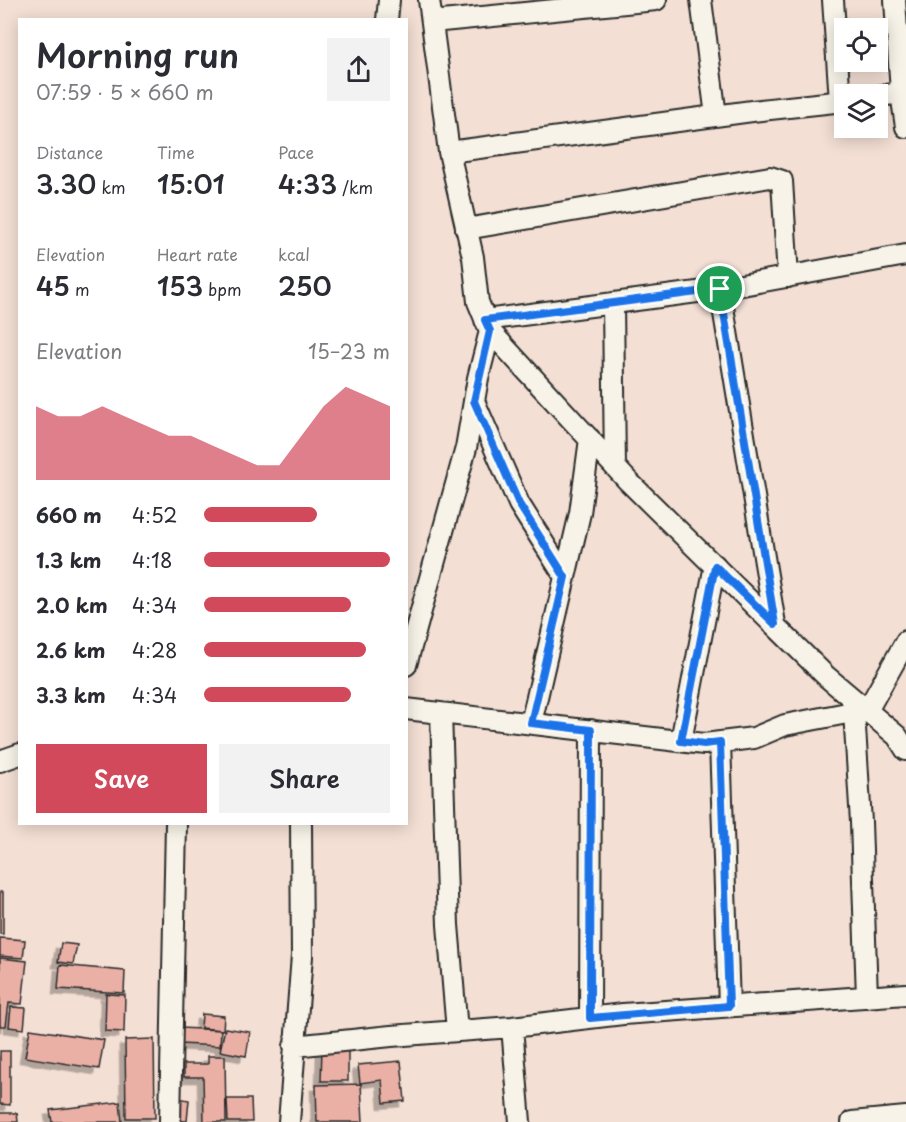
<!DOCTYPE html>
<meta charset="utf-8">
<style>
:root{--surface:#fff;--page:#f2f2f3;--text:#2b2b33;--muted:#7c7c81;--accent:#d1495b}
body{margin:0;font-family:"Playpen Sans",sans-serif;background:var(--page);color:var(--text);height:100vh;display:flex;flex-direction:column;font-size:22px;white-space:nowrap}
*{box-sizing:border-box;margin:0}
p{font-size:20px;color:var(--muted)}
.icon{flex:none;width:33px;height:33px;fill:none;stroke:currentColor;stroke-width:2;stroke-linecap:round;stroke-linejoin:round}
.map{position:relative;flex:1;overflow:hidden}
.sheet{position:absolute;left:18px;top:18px;width:390px;height:807px;display:flex;flex-direction:column;background:var(--surface);border-radius:0px;box-shadow:0 3px 15px #0003}
.sheet>*{flex:none}
.buttons{position:absolute;left:834px;top:18px;display:grid;gap:12px}
.buttons a{display:grid;place-items:center;width:54px;height:54px;border-radius:0px;background:var(--surface);box-shadow:0 3px 15px #0003;font-size:30px}
.pin{position:absolute;display:grid;place-items:center;width:51px;height:51px;color:#fff;margin:-26px;border:3px solid #fff;border-radius:50%;box-shadow:0 2px 6px #0007}
.round{display:grid;place-items:center;flex:none;width:63px;height:63px;border-radius:0px;background:var(--page)}
.headline{display:flex;align-items:center;justify-content:space-between;height:102px;padding:0 18px}
h1{font-size:33px;font-weight:600;line-height:45px}
.metrics{display:grid;grid-template-columns:repeat(3,1fr);gap:9px;height:102px;padding:6px 18px}
.metrics div{display:grid;align-content:center}
.metrics b{font-size:26px;font-weight:600}
.metrics small{font-size:16px;font-weight:400}
.metrics p{font-size:16px}
.chart{height:168px;padding:12px 18px}
.chart p{display:flex;justify-content:space-between}
.chart svg{width:100%;height:108px;margin-top:6px;fill:var(--accent);opacity:.7}
.action{display:flex;gap:12px;margin-top:auto;padding:12px 18px}
.action a{flex:1;height:69px;border-radius:0px;background:var(--accent);color:#fff;font-size:24px;font-weight:600;line-height:69px;text-align:center}
.action a+a{background:var(--page);color:var(--text)}
ul{padding:0 18px;list-style:none;font-size:20px}
li{display:grid;grid-template-columns:96px 72px 1fr;align-items:center;height:45px}
li i{height:15px;border-radius:8px;background:var(--accent)}
.map>svg:first-child{display:block}
.building{fill:#eab0a5;stroke:#2b2b2b;stroke-width:1.5;filter:url(#shadow)}
.lines{fill:none;stroke-linecap:round;stroke-linejoin:round}
.minor-casing{stroke:#2b2b2b;stroke-width:24}
.minor{stroke:#f7f3e8;stroke-width:20}
.route-casing{stroke:#fff;stroke-width:12}
.route{stroke:#1a73e8;stroke-width:8}
</style>
<div class="map">
<svg width="906" height="1122" viewBox="0 0 906 1122">
<defs>
<filter id="shadow"><feDropShadow dx="-5.5" dy="5.5" stdDeviation="0" flood-color="#0004"/></filter>
</defs>
<rect width="100%" height="100%" fill="#f3dfd4"/>
<filter id="ink" filterUnits="userSpaceOnUse"><feTurbulence type="fractalNoise" baseFrequency=".0167" numOctaves="2"/><feDisplacementMap in="SourceGraphic" scale="12" xChannelSelector="R" yChannelSelector="G"/><feConvolveMatrix kernelMatrix="1 2 1 2 8 2 1 2 1" color-interpolation-filters="sRGB"/></filter>
<g filter="url(#ink)">
<path class="building" d="M 0,892 L 3,892 L 3,934 L 0,934 Z
M 0,938 L 25,940 L 23,958 L 0,956 Z
M 61,943 L 77,945 L 73,964 L 58,962 Z
M 0,958 L 27,961 L 22,1004 L 9,1003 L 6,1026 L 0,1026 Z
M 60,965 L 125,971 L 124,993 L 58,989 Z
M 106,994 L 125,995 L 124,1032 L 105,1031 Z
M 11,1007 L 26,1008 L 24,1029 L 9,1027 Z
M 202,1014 L 224,1016 L 223,1030 L 201,1028 Z
M 180,1028 L 221,1030 L 220,1046 L 180,1044 Z
M 225,1028 L 250,1032 L 246,1056 L 220,1051 Z
M 30,1029 L 104,1040 L 99,1069 L 25,1057 Z
M 154,1039 L 155,1118 L 126,1118 L 125,1040 Z
M 322,1047 L 348,1047 L 348,1081 L 321,1081 Z
M 0,1051 L 10,1051 L 10,1105 L 0,1104 Z
M 208,1056 L 225,1056 L 226,1122 L 204,1122 L 203,1077 L 184,1077 L 184,1064 L 208,1064 Z
M 401,1061 L 405,1101 L 384,1103 L 382,1080 L 360,1083 L 358,1065 Z
M 361,1084 L 363,1122 L 317,1122 L 316,1085 Z
M 178,1098 L 189,1100 L 187,1121 L 175,1120 Z
M 227,1099 L 251,1099 L 252,1122 L 228,1122 Z
M 120,1102 L 122,1122 L 52,1122 L 50,1110 Z
M 0,1113 L 17,1113 L 18,1122 L 0,1122 Z"/>
<g class="lines">
<g class="minor-casing">
<path id="minor" d="M 429,0 L 449,152 L 473,257 L 478,302 L 490,331 L 628,481 L 827,677 L 897,736 L 906,750
M 701,0 L 716,116
M 833,0 L 840,101
M 895,0 L 901,93 L 906,127
M 387,20 L 389,0
M 432,22 L 656,0
M 878,96 L 901,93
M 449,152 L 752,111 L 844,101
M 466,229 L 770,177 L 782,181 L 788,277
M 720,289 L 775,624
M 613,303 L 615,467
M 485,320 L 720,289 L 906,255
M 474,401 L 519,504 L 565,577
M 406,665 L 466,448 L 478,378 L 490,331
M 406,709 L 704,744 L 754,738 L 785,725 L 868,709
M 868,709 L 906,641
M 854,712 L 861,822 L 867,997
M 441,713 L 448,925 L 457,1031
M 531,723 L 580,513 L 590,439
M 681,741 L 715,565
M 720,742 L 729,1006
M 0,761 L 20,754
M 590,1018 L 591,730
M 512,1027 L 520,1122
M 294,1046 L 391,1036 L 512,1027 L 623,1014 L 906,994
M 170,1122 L 176,824
M 289,1122 L 302,956 L 301,824
M 852,1122 L 906,1117"/>
</g>
<use href="#minor" class="minor"/>
</g>
</g>
<g class="lines" filter="url(#ink)">
<g class="route-casing">
<path id="route" d="M 720,289 L 775,624 L 715,566 L 681,741 L 704,744 L 720,742 L 729,1006 L 590,1018 L 591,730 L 531,723 L 565,577 L 519,504 L 474,401 L 490,331 L 485,320 Z"/>
</g>
<use href="#route" class="route"/>
</g>
</svg>
<div class="buttons">
<a><svg class="icon" aria-label="locate" viewBox="0 0 24 24"><circle cx="12" cy="12" r="6"/><path d="M12 2v4M12 18v4M2 12h4M18 12h4"/></svg></a>
<a><svg class="icon" aria-label="layers" viewBox="0 0 24 24"><path d="M12 4l9 5-9 5-9-5zM3 14l9 5 9-5"/></svg></a>
</div>
<div class="pin" style="left:720px;top:289px;background:#1e9e55"><svg class="icon" aria-label="arrive" viewBox="0 0 24 24"><path d="M6 21V4h12l-3 4 3 4H6"/></svg></div>
<section class="sheet">
<div class="headline"><div><h1>Morning run</h1><p>07:59 · 5 × 660 m</p></div><a class="round"><svg class="icon" aria-label="share" viewBox="0 0 24 24"><path d="M12 15V3M7 8l5-5 5 5M5 13v7h14v-7"/></svg></a></div>
<div class="metrics">
<div><p>Distance</p><b>3.30<small> km</small></b></div>
<div><p>Time</p><b>15:01</b></div>
<div><p>Pace</p><b>4:33<small> /km</small></b></div>
</div>
<div class="metrics">
<div><p>Elevation</p><b>45<small> m</small></b></div>
<div><p>Heart rate</p><b>153<small> bpm</small></b></div>
<div><p>kcal</p><b>250</b></div>
</div>
<div class="chart"><p><span>Elevation</span>15–23 m</p>
<svg viewBox="0 0 160 44" preserveAspectRatio="none"><path d="M0 44V14L10 18L20 18L30 14L40 18L50 22L60 26L70 26L80 30L90 34L100 38L110 38L120 26L130 14L140 6L150 10L160 14V44z"/></svg>
</div>
<ul>
<li><b>660 m</b>4:52<i style="width:61%"></i></li>
<li><b>1.3 km</b>4:18<i style="width:100%"></i></li>
<li><b>2.0 km</b>4:34<i style="width:79%"></i></li>
<li><b>2.6 km</b>4:28<i style="width:87%"></i></li>
<li><b>3.3 km</b>4:34<i style="width:79%"></i></li>
</ul>
<div class="action"><a>Save</a><a>Share</a></div>
</section>
</div>
